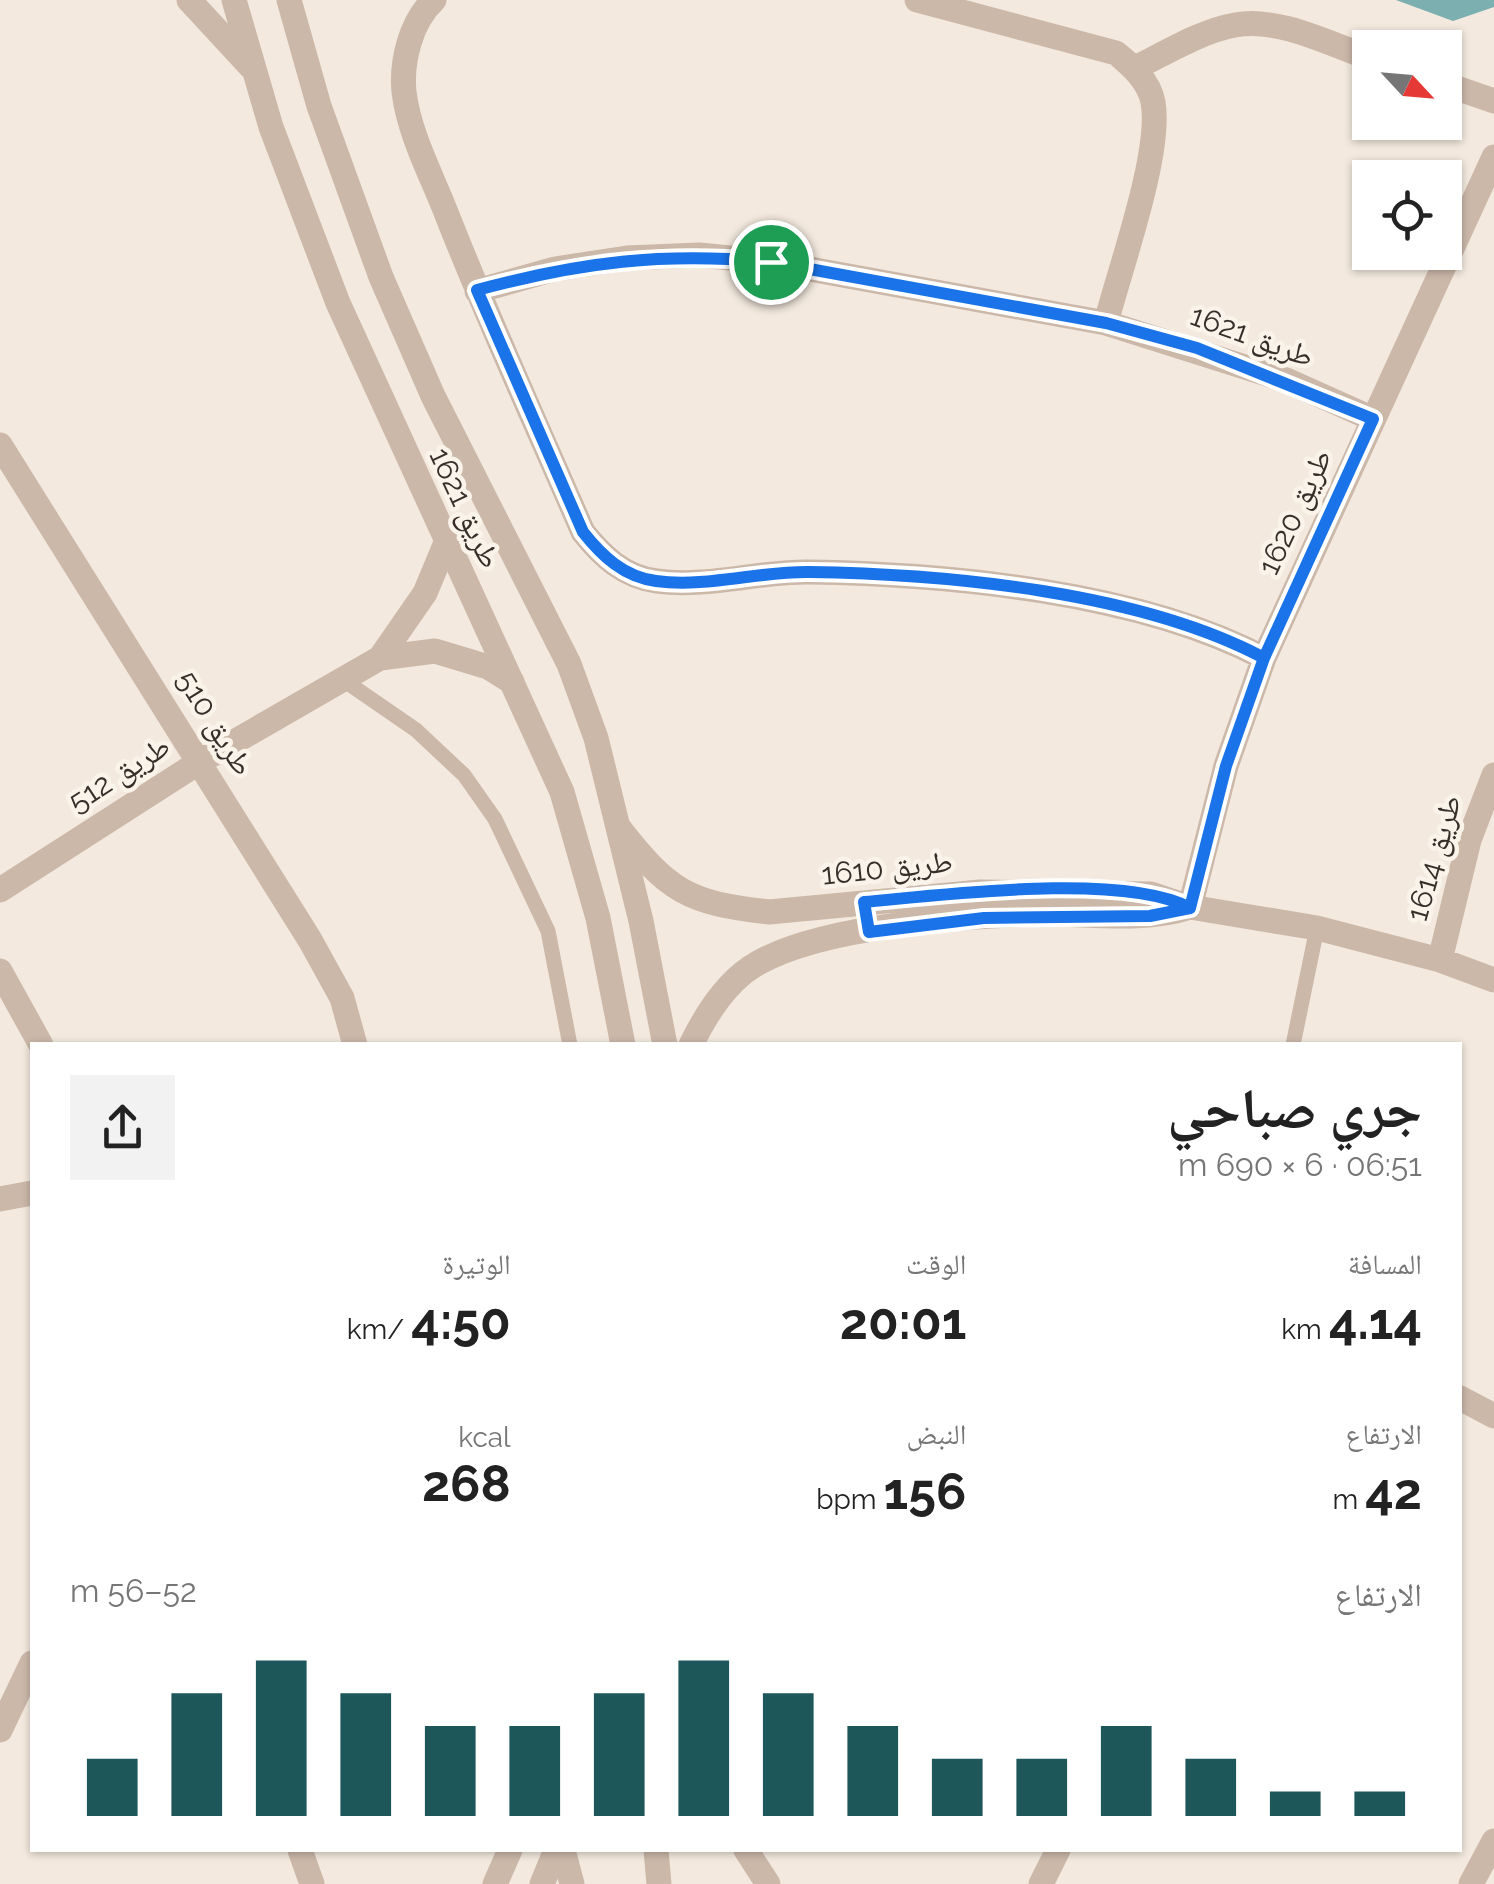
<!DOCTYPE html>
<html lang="ar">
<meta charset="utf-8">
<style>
:root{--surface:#fff;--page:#f2f2f2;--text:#222;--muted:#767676;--accent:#1e575a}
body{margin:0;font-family:Raleway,"Noto Naskh Arabic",sans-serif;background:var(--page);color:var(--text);direction:rtl;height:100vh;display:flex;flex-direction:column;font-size:38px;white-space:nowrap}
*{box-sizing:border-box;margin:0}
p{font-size:32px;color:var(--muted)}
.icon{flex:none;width:55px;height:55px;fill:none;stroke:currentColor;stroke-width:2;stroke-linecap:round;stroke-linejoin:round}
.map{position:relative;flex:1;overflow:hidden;direction:ltr}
.panel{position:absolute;left:30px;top:1042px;width:1432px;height:810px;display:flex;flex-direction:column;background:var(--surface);border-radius:0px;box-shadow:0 2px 8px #0004;direction:rtl}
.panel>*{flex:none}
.needle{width:65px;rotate:116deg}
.tools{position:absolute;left:1352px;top:30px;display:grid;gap:20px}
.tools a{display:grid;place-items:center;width:110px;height:110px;border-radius:0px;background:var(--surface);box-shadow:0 2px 8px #0004;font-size:50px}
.pin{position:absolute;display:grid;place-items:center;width:85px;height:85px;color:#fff;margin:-42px;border:5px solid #fff;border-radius:50%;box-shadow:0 2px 10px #0007}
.round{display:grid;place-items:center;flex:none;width:105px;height:105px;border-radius:0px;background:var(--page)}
.overview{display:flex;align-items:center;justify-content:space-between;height:170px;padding:0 40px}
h1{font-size:55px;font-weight:700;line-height:75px}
.stats{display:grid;grid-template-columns:repeat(3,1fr);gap:15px;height:170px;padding:10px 40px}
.stats div{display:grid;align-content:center}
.stats b{font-size:50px;font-weight:700}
.stats small{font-size:28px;font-weight:400}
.stats p{font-size:28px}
.chart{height:280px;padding:20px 40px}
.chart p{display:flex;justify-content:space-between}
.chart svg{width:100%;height:180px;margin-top:10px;stroke:var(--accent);stroke-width:6}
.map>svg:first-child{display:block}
.water{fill:#7cafb0}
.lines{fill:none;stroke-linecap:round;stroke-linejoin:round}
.service{stroke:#cbb8a9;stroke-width:15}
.minor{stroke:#cbb8a9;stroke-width:25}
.tertiary{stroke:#cbb8a9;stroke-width:25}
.route-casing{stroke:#fff;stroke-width:20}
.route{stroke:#1a73e8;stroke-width:12}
.labels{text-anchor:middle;stroke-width:9;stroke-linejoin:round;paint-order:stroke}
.street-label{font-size:30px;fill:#382e29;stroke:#faf3ea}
</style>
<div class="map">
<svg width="1494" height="1884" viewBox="0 0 1494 1884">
<rect width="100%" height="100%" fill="#f3e9de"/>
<path class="water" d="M 1396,0 L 1494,0 L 1494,7 L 1453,21 Z"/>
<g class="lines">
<path class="service" d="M 342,679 L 416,730 L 464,775 L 495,819 L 548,931 L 570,1045
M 1293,1045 L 1317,928"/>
<path class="minor" d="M 434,0 C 411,21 401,61 404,92 C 409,134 432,176 447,215 C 489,322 537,426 583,532 C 602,556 624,577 657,581 C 706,588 760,571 809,572 C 950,574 1139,592 1264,658
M 917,0 L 1116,53 C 1131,65 1149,81 1153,102 C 1162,153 1120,268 1106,323
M 1135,68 C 1166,53 1201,31 1235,25 C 1279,17 1329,44 1370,58
M 1445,84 L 1494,101
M 477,291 L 555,269 L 627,258 L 699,255 L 771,262 L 1106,323 L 1286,380 L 1373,419
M 0,445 L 310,940 L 342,998 L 355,1045
M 380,658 L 425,593 L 445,545
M 619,828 C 669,892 688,903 769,912 L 980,892 L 1151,894 L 1190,907 L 1317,928 L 1440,960 L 1494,980
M 0,890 L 201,761 L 380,658 L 435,651 L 488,667 L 512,682
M 1190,907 L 1226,766 L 1264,658 L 1494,157
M 1440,960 L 1469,840 L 1494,775
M 0,971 L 41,1045
M 691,1045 C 706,1014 727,980 758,963 C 823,926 969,915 1045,914 C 1093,914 1144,922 1190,907
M 0,1199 L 32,1193
M 1460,1398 L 1494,1416
M 0,1730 L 32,1663
M 300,1850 L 312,1884
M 563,1850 L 572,1884
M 656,1850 L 659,1884
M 746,1850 L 768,1884
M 1041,1884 L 1058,1850
M 1471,1884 L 1494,1841"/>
<path class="tertiary" d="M 189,0 L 250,66
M 234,0 L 271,127 L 338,303 L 562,792 L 598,918 L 623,1045
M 289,0 L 319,106 L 381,277 L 433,396 L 569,664 L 596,738 L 641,921 L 665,1045
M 495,1884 L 510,1850
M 542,1884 L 556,1850"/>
</g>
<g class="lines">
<g class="route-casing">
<path id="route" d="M 771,262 C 663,252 581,262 477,290 L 583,532 C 602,556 624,577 656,581 C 705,588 760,571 809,572 C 949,574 1140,592 1264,658 L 1226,766 L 1190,908 C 1123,872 943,895 864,902 L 869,932 L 984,918 L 1150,916 L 1190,908 L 1226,766 L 1264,658 L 1373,419 L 1197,348 L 1106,323 L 771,262"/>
</g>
<use href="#route" class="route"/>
</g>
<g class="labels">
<g class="street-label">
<text transform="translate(1252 336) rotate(20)" y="10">طريق 1621</text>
<text transform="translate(465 508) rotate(65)" y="10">طريق 1621</text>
<text transform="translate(1295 512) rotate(-65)" y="10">طريق 1620</text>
<text transform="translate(215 723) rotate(58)" y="10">طريق 510</text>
<text transform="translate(119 774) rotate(-33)" y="10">طريق 512</text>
<text transform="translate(1434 858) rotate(-74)" y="10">طريق 1614</text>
<text transform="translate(887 868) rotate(-6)" y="10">طريق 1610</text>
</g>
</g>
</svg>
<div class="tools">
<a><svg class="needle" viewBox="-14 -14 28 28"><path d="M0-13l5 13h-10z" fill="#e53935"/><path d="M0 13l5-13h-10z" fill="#767676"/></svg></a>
<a><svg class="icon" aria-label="locate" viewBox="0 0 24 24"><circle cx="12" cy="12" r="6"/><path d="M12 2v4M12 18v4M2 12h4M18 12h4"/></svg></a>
</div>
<div class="pin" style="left:771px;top:262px;background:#1e9e55"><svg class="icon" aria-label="arrive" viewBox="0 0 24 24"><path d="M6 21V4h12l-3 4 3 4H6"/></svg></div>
<section class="panel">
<div class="overview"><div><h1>جري صباحي</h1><p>06:51 · 6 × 690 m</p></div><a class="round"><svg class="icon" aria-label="share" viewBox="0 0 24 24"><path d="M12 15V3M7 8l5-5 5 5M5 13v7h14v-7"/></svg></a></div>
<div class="stats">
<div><p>المسافة</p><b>4.14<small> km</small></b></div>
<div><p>الوقت</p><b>20:01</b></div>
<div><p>الوتيرة</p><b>4:50<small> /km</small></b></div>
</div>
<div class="stats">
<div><p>الارتفاع</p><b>42<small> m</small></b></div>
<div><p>النبض</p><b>156<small> bpm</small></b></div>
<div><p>kcal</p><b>268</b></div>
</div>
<div class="chart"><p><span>الارتفاع</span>52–56 m</p>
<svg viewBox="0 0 160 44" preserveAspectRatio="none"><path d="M5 44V30M15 44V14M25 44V6M35 44V14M45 44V22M55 44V22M65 44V14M75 44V6M85 44V14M95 44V22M105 44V30M115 44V30M125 44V22M135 44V30M145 44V38M155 44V38"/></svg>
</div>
</section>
</div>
